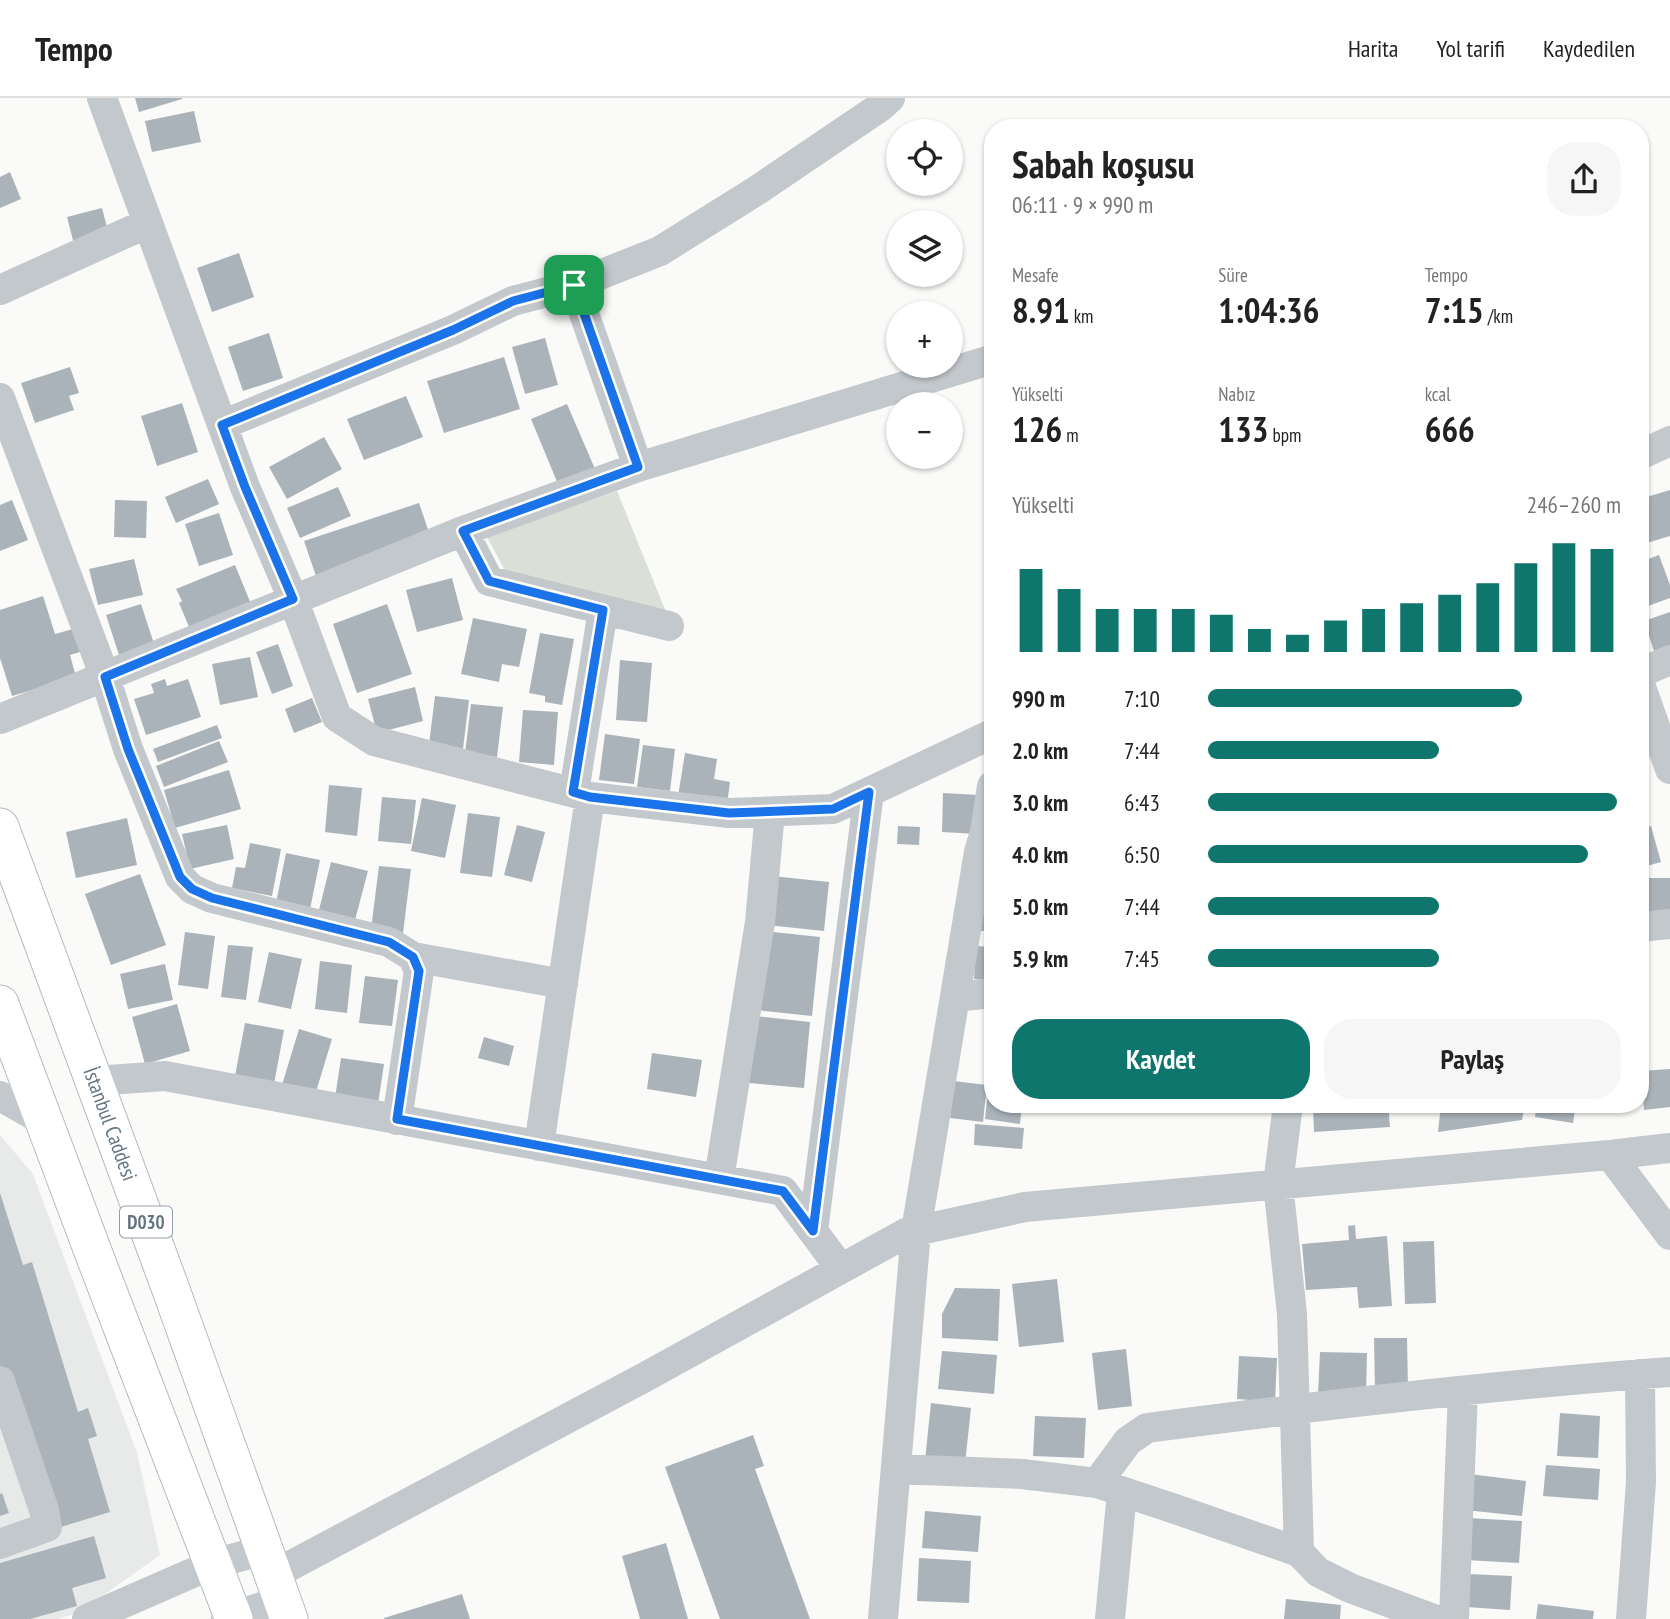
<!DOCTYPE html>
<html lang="tr">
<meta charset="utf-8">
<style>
:root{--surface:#fff;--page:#f6f6f6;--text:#222;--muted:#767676;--line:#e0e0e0;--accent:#0f766e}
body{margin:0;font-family:"PT Sans Narrow",sans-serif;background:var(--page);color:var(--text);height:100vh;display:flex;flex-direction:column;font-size:26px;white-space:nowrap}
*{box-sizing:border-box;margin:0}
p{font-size:23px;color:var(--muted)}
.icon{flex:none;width:38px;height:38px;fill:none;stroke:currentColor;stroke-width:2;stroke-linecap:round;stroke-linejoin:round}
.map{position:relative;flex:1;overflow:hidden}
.drawer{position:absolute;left:984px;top:21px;width:665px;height:994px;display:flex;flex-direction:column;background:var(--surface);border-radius:28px;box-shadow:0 2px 5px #0004}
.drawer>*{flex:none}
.tools{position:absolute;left:886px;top:21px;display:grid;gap:14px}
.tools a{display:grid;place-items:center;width:77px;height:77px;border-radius:50%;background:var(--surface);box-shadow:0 2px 5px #0004;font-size:35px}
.pin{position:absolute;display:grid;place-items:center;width:60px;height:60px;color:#fff;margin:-30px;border-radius:14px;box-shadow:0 4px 10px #0006}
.round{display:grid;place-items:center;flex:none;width:74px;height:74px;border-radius:28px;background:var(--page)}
.headline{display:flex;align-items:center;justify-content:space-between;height:119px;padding:0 28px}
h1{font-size:38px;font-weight:700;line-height:52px}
.stats{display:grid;grid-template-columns:repeat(3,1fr);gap:10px;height:119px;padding:7px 28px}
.stats div{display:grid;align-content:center}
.stats b{font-size:35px;font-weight:700}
.stats small{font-size:19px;font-weight:400}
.stats p{font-size:19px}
.chart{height:196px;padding:14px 28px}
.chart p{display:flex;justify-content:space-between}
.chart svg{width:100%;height:126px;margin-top:7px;stroke:var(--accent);stroke-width:6}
.primary-button{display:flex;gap:14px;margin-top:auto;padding:14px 28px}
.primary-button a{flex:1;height:80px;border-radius:28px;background:var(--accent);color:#fff;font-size:28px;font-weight:700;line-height:80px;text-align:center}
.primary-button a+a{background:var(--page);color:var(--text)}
ul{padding:0 28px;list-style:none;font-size:23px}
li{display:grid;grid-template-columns:112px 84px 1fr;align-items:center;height:52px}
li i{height:18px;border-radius:9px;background:var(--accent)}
header{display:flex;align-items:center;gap:42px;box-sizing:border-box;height:98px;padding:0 35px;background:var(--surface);border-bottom:2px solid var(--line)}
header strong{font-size:33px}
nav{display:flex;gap:38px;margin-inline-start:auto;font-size:24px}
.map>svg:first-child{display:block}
.built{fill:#e8e9e9}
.green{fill:#dadfd7}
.building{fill:#aab3b9}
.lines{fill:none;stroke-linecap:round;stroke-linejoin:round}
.major-casing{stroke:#b5babe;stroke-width:39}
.minor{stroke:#c3c8cc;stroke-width:30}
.major{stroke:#fff;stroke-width:37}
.route-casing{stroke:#fff;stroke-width:14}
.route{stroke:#1a73e8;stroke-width:9}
.labels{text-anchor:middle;stroke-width:7;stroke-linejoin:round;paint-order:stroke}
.shield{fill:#fff;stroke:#939fa8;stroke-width:2}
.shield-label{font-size:19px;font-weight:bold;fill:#657683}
.street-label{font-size:21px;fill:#657683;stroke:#fff}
</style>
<header>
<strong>Tempo</strong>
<nav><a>Harita</a><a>Yol tarifi</a><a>Kaydedilen</a></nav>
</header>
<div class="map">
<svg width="1670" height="1521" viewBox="0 0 1670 1521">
<rect width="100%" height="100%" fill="#fafaf8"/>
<path class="built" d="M 0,1037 L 33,1076 L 137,1355 L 160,1457 L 80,1514 L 58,1521 L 0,1521 Z"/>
<path class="green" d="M 617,393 L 666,514 L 508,478 L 487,439 Z"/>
<path class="building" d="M 135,0 L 182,0 L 182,1 L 139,14 Z
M 194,13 L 201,44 L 152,54 L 145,23 Z
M 10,74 L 21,101 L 0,110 L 0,79 Z
M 102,110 L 109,137 L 74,146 L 67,119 Z
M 239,155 L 254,199 L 212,214 L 197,170 Z
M 269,235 L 283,280 L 243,293 L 228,249 Z
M 545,240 L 558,287 L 525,296 L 512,249 Z
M 504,259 L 520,311 L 444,335 L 427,283 Z
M 70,269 L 79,295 L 69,298 L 74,312 L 35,325 L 21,285 Z
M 406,298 L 423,339 L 364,362 L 347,321 Z
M 182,305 L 198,354 L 157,368 L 141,318 Z
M 567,306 L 595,371 L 558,386 L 531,321 Z
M 324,339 L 342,371 L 287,401 L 269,369 Z
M 208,381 L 219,406 L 176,425 L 165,399 Z
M 338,389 L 351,418 L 300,440 L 287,410 Z
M 1670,392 L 1670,438 L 1640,447 L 1640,401 Z
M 12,402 L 28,442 L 0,453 L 0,407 Z
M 115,402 L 147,403 L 146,440 L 114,439 Z
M 419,405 L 432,443 L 317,481 L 304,443 Z
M 219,415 L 233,457 L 199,468 L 185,426 Z
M 1659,457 L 1670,487 L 1670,500 L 1640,511 L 1640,464 Z
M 134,461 L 143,497 L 98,507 L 89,471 Z
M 235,467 L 251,506 L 190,531 L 179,505 L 182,503 L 176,491 Z
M 452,480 L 463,522 L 417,534 L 406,492 Z
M 43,498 L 55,536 L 73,531 L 80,554 L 70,557 L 76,579 L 12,598 L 0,560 L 0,512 Z
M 141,506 L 156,552 L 121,563 L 106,517 Z
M 387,506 L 412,576 L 357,595 L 333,526 Z
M 1670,514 L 1670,551 L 1655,556 L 1644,523 Z
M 473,520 L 527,531 L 519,569 L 502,566 L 499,584 L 461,576 Z
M 540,535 L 574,541 L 562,607 L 545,604 L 545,598 L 529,595 Z
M 278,546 L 293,588 L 272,596 L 256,554 Z
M 250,559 L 258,599 L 220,607 L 212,566 Z
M 620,562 L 652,565 L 647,624 L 616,622 Z
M 165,581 L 167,588 L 188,581 L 201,619 L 146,637 L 134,601 L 154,595 L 151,586 Z
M 415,589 L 423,623 L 377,635 L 368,601 Z
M 435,598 L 469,602 L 463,651 L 429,646 Z
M 312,600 L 322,624 L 294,635 L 285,611 Z
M 471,606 L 503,609 L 497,659 L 465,655 Z
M 523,612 L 558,614 L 554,667 L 519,664 Z
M 217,627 L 222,640 L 158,664 L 153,651 Z
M 605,636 L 640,641 L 634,686 L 599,682 Z
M 219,643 L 228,664 L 164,689 L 156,668 Z
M 643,647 L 675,651 L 670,693 L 637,689 Z
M 685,655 L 717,661 L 714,681 L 730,684 L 727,706 L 678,698 Z
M 229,672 L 241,711 L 175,730 L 164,692 Z
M 329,687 L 362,690 L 357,738 L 325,734 Z
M 943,695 L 979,697 L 977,736 L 942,734 Z
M 382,699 L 416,702 L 411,746 L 378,743 Z
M 422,700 L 456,707 L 445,760 L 411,753 Z
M 468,715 L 500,719 L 492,779 L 460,775 Z
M 127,720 L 137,767 L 76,780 L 66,734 Z
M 227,727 L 234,761 L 190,771 L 182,736 Z
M 517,727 L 545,734 L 532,784 L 504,777 Z
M 898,728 L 920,729 L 919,747 L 897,746 Z
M 1651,728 L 1661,764 L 1640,770 L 1640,731 Z
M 250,745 L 281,751 L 272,798 L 232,790 L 236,769 L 245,770 Z
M 286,755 L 320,762 L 310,811 L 276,805 Z
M 331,764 L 368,773 L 355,822 L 319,812 Z
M 379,768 L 411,771 L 403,835 L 371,831 Z
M 140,776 L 166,847 L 111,867 L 85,796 Z
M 772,778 L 829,784 L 824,833 L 767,827 Z
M 1640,780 L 1670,780 L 1670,821 L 1640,821 Z
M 982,788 L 992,789 L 992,833 L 980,833 Z
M 764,833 L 820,839 L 812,918 L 756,912 Z
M 185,834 L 215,838 L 208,891 L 178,887 Z
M 228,847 L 253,849 L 246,902 L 221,899 Z
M 976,848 L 992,849 L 992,883 L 974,881 Z
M 269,854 L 302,861 L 291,911 L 258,904 Z
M 320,863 L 352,867 L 347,915 L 315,911 Z
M 165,866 L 173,902 L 128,911 L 120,876 Z
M 365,878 L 398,882 L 392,928 L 359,925 Z
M 177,906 L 190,953 L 145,966 L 132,919 Z
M 755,918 L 810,924 L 804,990 L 749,985 Z
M 245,925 L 284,932 L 274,986 L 235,978 Z
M 299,931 L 332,941 L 315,997 L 282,987 Z
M 484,939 L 514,948 L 509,968 L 478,960 Z
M 652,955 L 702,962 L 696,999 L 647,991 Z
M 341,960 L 384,966 L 378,1006 L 335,1000 Z
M 1670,971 L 1670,1009 L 1644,1012 L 1641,973 Z
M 954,983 L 987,987 L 983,1024 L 950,1020 Z
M 988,992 L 992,992 L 992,1006 L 1022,1006 L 1020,1026 L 985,1021 Z
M 1313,1006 L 1388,1006 L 1390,1029 L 1314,1034 Z
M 1441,1006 L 1525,1006 L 1522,1022 L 1438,1034 Z
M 1537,1006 L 1576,1006 L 1573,1025 L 1535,1019 Z
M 975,1026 L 1024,1030 L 1022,1051 L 974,1047 Z
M 0,1095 L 23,1167 L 32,1164 L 78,1314 L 88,1310 L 97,1338 L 88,1341 L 110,1414 L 51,1432 L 0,1269 Z
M 1355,1127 L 1356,1141 L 1387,1138 L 1392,1208 L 1359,1210 L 1357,1189 L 1306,1192 L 1302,1146 L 1349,1142 L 1348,1128 Z
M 1434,1143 L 1436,1205 L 1405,1206 L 1403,1144 Z
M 1057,1181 L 1064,1244 L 1019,1249 L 1012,1186 Z
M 955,1190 L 1000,1191 L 998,1243 L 942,1240 L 942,1216 Z
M 1374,1240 L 1407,1240 L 1408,1291 L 1375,1292 Z
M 1126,1251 L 1132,1308 L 1098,1312 L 1092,1255 Z
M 942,1253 L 997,1257 L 994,1296 L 938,1291 Z
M 1320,1254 L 1367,1255 L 1366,1298 L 1318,1297 Z
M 1239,1258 L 1277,1260 L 1275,1304 L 1237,1301 Z
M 931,1305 L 971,1310 L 965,1366 L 925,1362 Z
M 1560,1315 L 1600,1318 L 1598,1360 L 1557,1358 Z
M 1035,1318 L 1086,1320 L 1084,1360 L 1033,1358 Z
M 753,1337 L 764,1368 L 755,1371 L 810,1521 L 720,1521 L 665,1369 Z
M 1546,1367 L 1600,1371 L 1598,1402 L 1543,1398 Z
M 1469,1376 L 1526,1383 L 1522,1418 L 1465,1412 Z
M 2,1395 L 9,1415 L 0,1418 L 0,1396 Z
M 925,1413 L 981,1418 L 978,1454 L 922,1450 Z
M 1468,1420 L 1522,1423 L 1519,1465 L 1466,1462 Z
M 94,1438 L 106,1480 L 72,1490 L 77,1508 L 30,1521 L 0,1521 L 0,1465 Z
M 666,1445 L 688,1521 L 640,1521 L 622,1458 Z
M 919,1460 L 971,1463 L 969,1505 L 917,1503 Z
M 1468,1476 L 1512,1478 L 1510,1512 L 1466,1509 Z
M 462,1496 L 470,1521 L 384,1521 L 384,1520 Z
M 1286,1501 L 1341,1507 L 1340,1521 L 1284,1521 Z
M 1538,1506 L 1594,1513 L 1593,1521 L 1536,1521 Z"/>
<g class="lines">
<g class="major-casing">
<path id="major" d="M 0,729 L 170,1189 L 289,1521
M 0,906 L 95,1159 L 234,1521"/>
</g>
<path class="minor" d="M 102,0 L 245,389 L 293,501 L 337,619 L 374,643 L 590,699 L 729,715 L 833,711 L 992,636
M 574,187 L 638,369
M 0,192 L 148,125
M 0,300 L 105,579 L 128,651 L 180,779 L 192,791 L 212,800 L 389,844 L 413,859 L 419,873 L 397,1022
M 222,327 L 453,232 L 513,203 L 574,187 L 660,153 L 756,93 L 880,9 L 890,0
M 1640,357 L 1670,343
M 463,433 L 489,483 L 669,528
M 1640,575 L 1670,562
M 1640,586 L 1670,671
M 0,621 L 463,433 L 638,369 L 990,262
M 574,694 L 603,512
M 1640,829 L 1670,826
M 413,859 L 563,886
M 955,899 L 992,895
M 94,983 L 165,978 L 783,1093 L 841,1171
M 0,998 L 44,1023
M 1288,1006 L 1278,1086 L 1292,1216 L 1299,1454
M 539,1048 L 590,699
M 1610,1057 L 1670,1137
M 719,1081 L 760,824 L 770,714
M 813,1133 L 869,694
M 0,1283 L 44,1412 L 47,1429 L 0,1446
M 896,1371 L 1022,1376 L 1097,1385 L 1175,1411 L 1299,1454 L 1318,1474 L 1350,1490 L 1434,1521
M 1097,1385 L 1128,1343 L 1147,1330 C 1321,1307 1495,1287 1670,1274
M 273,1477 L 647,1278 L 906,1135 L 1025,1109 L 1610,1057 L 1670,1050
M 87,1521 L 213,1466 L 264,1452
M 226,1521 L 282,1502
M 883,1521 L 916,1133 L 979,754 L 985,734 L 992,688
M 1110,1521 L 1122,1394
M 1454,1521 L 1463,1293
M 1631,1521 L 1641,1384 L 1640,1276"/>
<use href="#major" class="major"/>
</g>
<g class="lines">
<g class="route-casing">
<path id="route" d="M 574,187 L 638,369 L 463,433 L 489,483 L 603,512 L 573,694 L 590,699 L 729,715 L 833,711 L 869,694 L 813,1133 L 783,1093 L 397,1021 L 419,873 L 413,859 L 389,844 L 212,800 L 192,791 L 180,779 L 128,651 L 105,579 L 293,501 L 245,389 L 222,327 L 453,232 L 513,203 Z"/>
</g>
<use href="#route" class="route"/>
</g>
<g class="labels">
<rect class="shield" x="120" y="1108.5" width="52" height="31" rx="5"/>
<g class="shield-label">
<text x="146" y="1131">D030</text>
</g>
<g class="street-label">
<text transform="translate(110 1026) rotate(70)" y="7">İstanbul Caddesi</text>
</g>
</g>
</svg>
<div class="tools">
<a><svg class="icon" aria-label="locate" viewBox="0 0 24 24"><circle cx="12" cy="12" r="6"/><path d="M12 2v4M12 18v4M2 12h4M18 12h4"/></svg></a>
<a><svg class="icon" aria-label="layers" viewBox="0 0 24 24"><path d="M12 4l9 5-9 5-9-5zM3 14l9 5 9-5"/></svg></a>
<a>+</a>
<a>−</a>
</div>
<div class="pin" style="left:574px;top:187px;background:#1e9e55"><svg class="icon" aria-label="arrive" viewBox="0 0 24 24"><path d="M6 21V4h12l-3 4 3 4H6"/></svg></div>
<section class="drawer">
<div class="headline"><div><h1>Sabah koşusu</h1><p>06:11 · 9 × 990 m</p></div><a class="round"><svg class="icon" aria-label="share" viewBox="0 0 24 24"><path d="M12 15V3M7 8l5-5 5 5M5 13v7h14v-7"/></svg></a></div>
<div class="stats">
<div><p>Mesafe</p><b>8.91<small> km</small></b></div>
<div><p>Süre</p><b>1:04:36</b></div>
<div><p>Tempo</p><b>7:15<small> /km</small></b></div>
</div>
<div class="stats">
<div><p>Yükselti</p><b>126<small> m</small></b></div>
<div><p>Nabız</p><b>133<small> bpm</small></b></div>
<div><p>kcal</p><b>666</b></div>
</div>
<div class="chart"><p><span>Yükselti</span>246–260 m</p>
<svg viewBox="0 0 160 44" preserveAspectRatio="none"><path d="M5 44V15M15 44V22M25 44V29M35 44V29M45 44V29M55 44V31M65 44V36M75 44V38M85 44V33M95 44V29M105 44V27M115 44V24M125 44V20M135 44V13M145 44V6M155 44V8"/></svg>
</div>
<ul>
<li><b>990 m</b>7:10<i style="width:76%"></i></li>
<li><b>2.0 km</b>7:44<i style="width:56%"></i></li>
<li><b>3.0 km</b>6:43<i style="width:99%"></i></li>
<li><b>4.0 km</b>6:50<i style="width:92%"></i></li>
<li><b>5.0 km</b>7:44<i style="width:56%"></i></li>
<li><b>5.9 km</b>7:45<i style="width:56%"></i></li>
</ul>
<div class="primary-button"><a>Kaydet</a><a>Paylaş</a></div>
</section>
</div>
